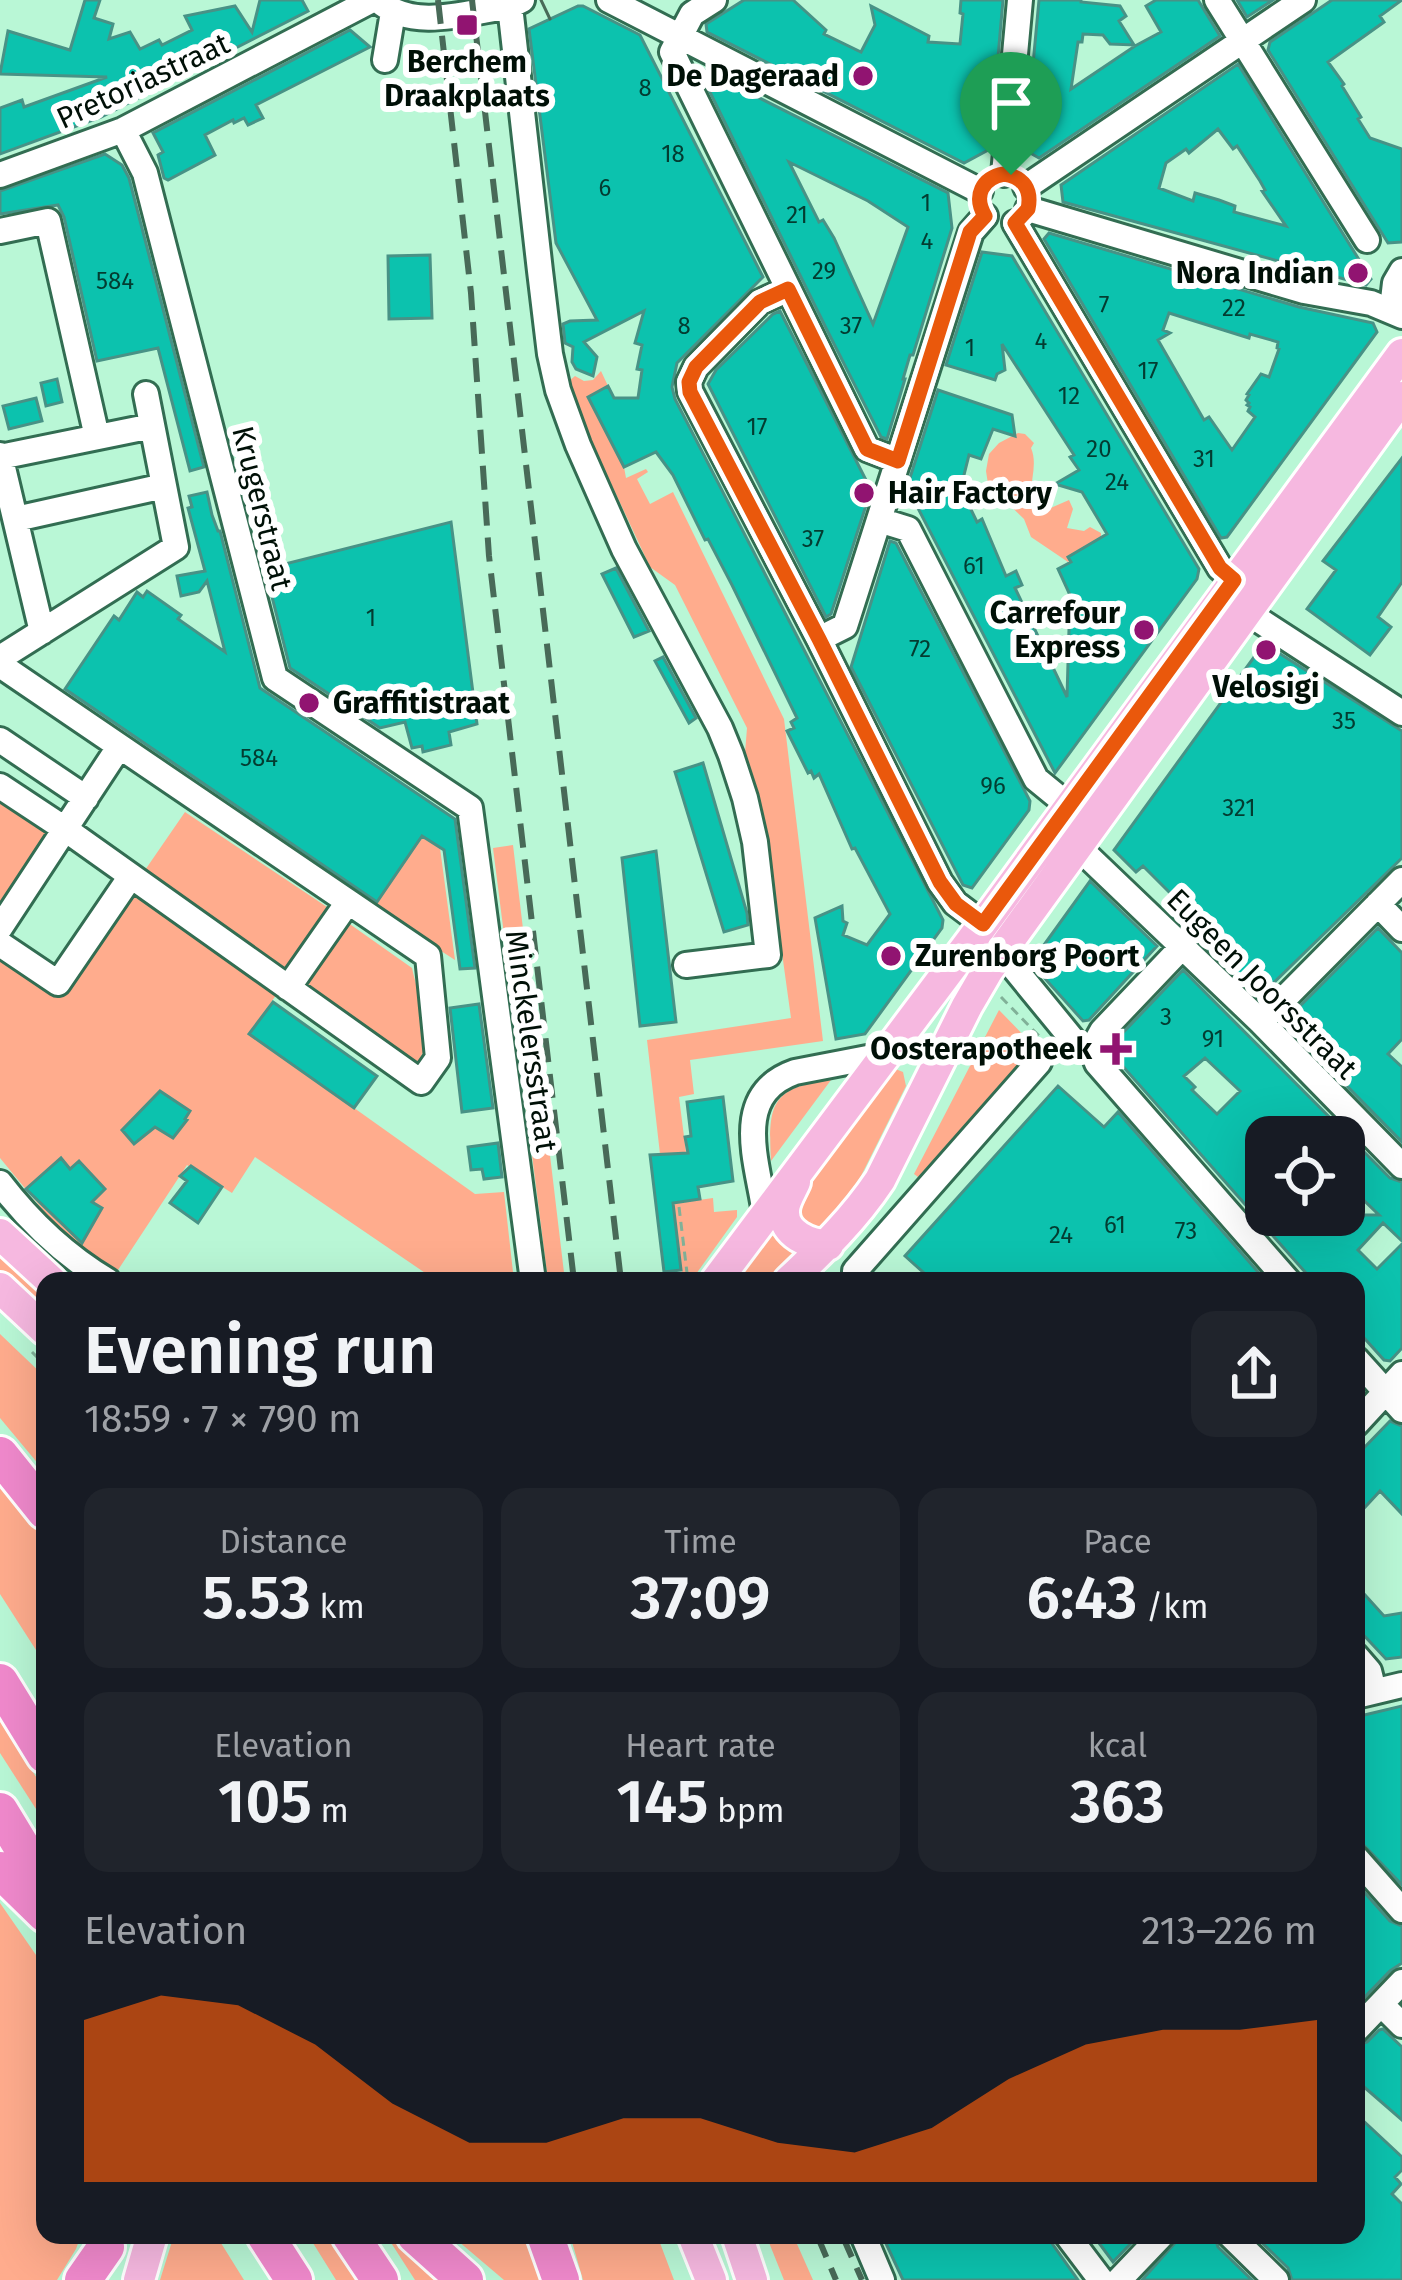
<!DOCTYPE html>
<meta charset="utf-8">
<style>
:root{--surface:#171b24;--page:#20242c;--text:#f1f3f6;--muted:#9ea1a6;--accent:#ea580c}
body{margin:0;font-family:"Fira Sans",sans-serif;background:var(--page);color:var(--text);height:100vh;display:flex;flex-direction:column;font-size:45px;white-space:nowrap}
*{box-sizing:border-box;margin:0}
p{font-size:39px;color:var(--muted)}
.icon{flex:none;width:66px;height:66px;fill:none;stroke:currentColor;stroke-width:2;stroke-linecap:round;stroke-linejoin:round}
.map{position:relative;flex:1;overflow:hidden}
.sheet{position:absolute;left:36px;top:1272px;width:1329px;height:972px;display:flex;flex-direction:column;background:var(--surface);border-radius:24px;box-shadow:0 12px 48px #0002}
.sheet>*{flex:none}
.tools{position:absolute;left:1245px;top:1116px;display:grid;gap:24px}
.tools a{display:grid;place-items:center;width:120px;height:120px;border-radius:24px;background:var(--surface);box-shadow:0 12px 48px #0002;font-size:60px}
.pin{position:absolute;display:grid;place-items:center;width:102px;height:102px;color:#fff;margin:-123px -51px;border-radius:50% 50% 50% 0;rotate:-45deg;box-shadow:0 0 12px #0007}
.pin .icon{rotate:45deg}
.round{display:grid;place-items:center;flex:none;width:126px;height:126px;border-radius:24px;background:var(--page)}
.summary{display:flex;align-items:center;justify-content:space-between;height:204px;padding:0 48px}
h1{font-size:66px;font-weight:600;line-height:90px}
.figures{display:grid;grid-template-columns:repeat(3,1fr);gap:18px;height:204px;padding:12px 48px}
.figures div{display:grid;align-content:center;border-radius:24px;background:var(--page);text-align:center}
.figures b{font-size:60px;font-weight:600}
.figures small{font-size:33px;font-weight:400}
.figures p{font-size:33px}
.chart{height:336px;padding:24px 48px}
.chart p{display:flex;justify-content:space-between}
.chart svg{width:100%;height:216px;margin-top:12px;fill:var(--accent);opacity:.7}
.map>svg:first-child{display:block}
.green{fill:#ffac8d}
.building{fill:#0cc2ae;stroke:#489286;stroke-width:3;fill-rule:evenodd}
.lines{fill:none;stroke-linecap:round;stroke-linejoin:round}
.minor-casing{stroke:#326d52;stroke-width:30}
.major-casing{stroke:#fff;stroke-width:36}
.highway-casing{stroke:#fff;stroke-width:42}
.path{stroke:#81b198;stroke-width:3;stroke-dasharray:9 6;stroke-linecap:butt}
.minor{stroke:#fff;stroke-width:24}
.major{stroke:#f6b8e0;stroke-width:30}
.highway{stroke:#f089cc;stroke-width:36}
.tram{stroke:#486a58;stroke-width:3}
.rail{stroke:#486a58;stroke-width:6;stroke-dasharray:24 12;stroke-linecap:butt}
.route-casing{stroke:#fff;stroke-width:24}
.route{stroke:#ea580c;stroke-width:15}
.poi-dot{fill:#911471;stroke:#fff;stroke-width:4.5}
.labels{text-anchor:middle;stroke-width:12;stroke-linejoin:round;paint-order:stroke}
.number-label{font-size:24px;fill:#033c31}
.poi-label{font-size:30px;font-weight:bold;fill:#001007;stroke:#fff;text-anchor:end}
.street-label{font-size:30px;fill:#001007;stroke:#fff}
</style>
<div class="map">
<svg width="1402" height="2280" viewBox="0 0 1402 2280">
<rect width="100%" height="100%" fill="#b9f7d6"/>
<path class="green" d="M 601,371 L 608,386 L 588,397 L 624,467 L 626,478 L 646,469 L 648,472 L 637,479 L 650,504 L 673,492 L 784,719 L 823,1041 L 690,1060 L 694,1094 L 679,1097 L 689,1176 L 681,1178 L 685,1202 L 713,1198 L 714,1212 L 737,1210 L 737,1217 L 691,1281 L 683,1281 L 667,1155 L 660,1154 L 647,1040 L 791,1018 L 764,823 L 745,753 L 747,728 L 675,585 L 650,567 L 587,432 L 569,381 L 575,376 L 584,381 L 593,380 Z
M 1018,433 L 1025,434 L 1034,443 L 1031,448 C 1039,467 1027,485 1033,504 L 1046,510 L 1069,500 L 1073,509 L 1067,528 L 1084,531 L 1090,527 L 1101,533 L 1101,540 L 1068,562 L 1031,537 L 1024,519 L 988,484 L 986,471 L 989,454 L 999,443 Z
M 0,796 L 53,831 L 0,917 Z
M 185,812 L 333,911 L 288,977 L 143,873 Z
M 422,836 L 440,848 L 455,960 L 373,907 Z
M 513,845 L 565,1281 L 548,1281 L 493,848 Z
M 135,885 L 280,989 L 250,1034 L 475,1194 L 504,1192 L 514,1281 L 437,1281 L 255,1157 L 232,1193 L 187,1165 L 118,1270 L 67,1239 L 0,1158 L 0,952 L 62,994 Z
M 344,920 L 412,968 C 418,997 440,1046 412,1067 L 297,984 Z
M 999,1010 L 1035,1047 L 918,1177 L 914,1174 Z
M 893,1068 L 903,1072 L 906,1086 L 861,1176 L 844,1201 L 840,1217 L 818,1237 L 791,1209 L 856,1121 L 880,1078 Z
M 831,1080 L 771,1161 C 768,1105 771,1087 831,1080 Z
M 769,1225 L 804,1249 L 799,1258 L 774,1281 L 733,1281 Z
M 0,1250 L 45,1290 L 45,1310 L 0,1270 Z
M 0,1334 L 45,1377 L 45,1472 L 0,1418 Z
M 0,1474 L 45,1529 L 45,1664 L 0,1594 Z
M 0,1720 L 45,1791 L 45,1823 L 0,1753 Z
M 0,1903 L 45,1968 L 45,2235 L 81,2235 L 76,2249 L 57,2280 L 0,2280 Z
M 174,2235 L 216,2235 L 244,2280 L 160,2280 Z
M 308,2235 L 327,2235 L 356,2280 L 336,2280 Z
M 386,2235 L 396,2235 L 444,2280 L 415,2280 Z
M 451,2235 L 525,2235 L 541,2280 L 504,2280 Z
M 570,2235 L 657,2235 L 674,2280 L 583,2280 Z
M 766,2235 L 793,2235 L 813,2280 L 784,2280 Z"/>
<path class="building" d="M 85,0 L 100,0 L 94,18 L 113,24 L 109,39 L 130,32 L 140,49 L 159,40 L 162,45 L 192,30 L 185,16 L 235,6 L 252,32 L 260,0 L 302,0 L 308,11 L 101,117 L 0,154 L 0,108 L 22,100 L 24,107 L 107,77 L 0,74 L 8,31 L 70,50 Z
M 744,0 L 793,0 L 826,30 L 824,34 L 861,52 L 875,25 L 871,6 L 929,36 L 928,42 L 960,44 L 963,14 L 960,13 L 961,0 L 1003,0 L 990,149 L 964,163 L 707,32 L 706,24 Z
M 1039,0 L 1081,0 L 1081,2 L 1120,6 L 1126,16 L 1119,21 L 1134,45 L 1110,44 L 1103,35 L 1083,34 L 1082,42 L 1078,42 L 1071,89 L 1135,46 L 1161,32 L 1146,6 L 1156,0 L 1198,0 L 1220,36 L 1039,158 L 1025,150 Z
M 1237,0 L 1273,0 L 1247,17 Z
M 1332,0 L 1402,0 L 1380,16 L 1384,22 L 1328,62 L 1344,84 L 1342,86 L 1361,117 L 1358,119 L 1370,138 L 1402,149 L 1402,242 L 1388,243 L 1268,50 L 1270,42 Z
M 578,6 L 583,6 L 640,35 L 763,277 L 677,363 L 672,387 L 675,399 L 943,920 L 942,928 L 865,1034 L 836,1039 L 815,918 L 842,906 L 843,921 L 847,923 L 843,935 L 867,945 L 890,914 L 855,848 L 852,849 L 819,774 L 814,778 L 811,771 L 808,773 L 787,731 L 794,728 L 791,722 L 797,718 L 732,585 L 708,539 L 705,540 L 673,475 L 656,452 L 624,467 L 588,397 L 608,386 L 614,398 L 638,398 L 642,370 L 637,369 L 642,345 L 635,343 L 644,311 L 584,342 L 597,357 L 593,376 L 576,369 L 572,362 L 573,347 L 565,343 L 563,324 L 570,321 L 597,320 L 556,243 L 529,29 Z
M 350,30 L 370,47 L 256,105 L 263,118 L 248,125 L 244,118 L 234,123 L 233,120 L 205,135 L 215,155 L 168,180 L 164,178 L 158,155 L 163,152 L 153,133 Z
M 1238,64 L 1371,279 L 1366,285 L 1063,202 L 1061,185 ZM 1218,129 L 1233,149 L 1237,146 L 1260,181 L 1265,190 L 1262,191 L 1286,226 L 1234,212 L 1235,206 L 1219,200 L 1195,193 L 1193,201 L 1159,188 L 1166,163 L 1186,149 L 1189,153 Z
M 704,70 L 948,193 L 952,228 L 913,355 L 910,355 L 903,379 L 905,379 L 887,439 L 881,437 L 827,330 L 702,76 ZM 789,162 L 868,201 L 908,227 L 873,324 L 834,238 L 823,220 L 819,222 Z
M 105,154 L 122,165 L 129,178 L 204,467 L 190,471 L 158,348 L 97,361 L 64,217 L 58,205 L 0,214 L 0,191 Z
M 1049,233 L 1299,307 L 1373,323 L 1377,332 L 1227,537 L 1221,538 L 1044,239 ZM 1169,313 L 1249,338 L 1250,334 L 1278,342 L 1277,348 L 1279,349 L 1269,377 L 1261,374 L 1247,394 L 1249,395 L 1246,400 L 1249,403 L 1247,405 L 1250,407 L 1248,411 L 1255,417 L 1232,450 L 1209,417 L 1204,420 L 1158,340 L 1170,333 L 1163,330 Z
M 982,252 L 1012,256 L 1199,569 L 1197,579 L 1055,773 L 907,487 L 938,390 L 1012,415 L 1015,436 L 993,429 L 981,459 L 969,455 L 962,483 L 965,484 L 964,495 L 977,522 L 982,519 L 1006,576 L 1016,571 L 1022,585 L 1015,588 L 1067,697 L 1070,595 L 1058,569 L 1071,562 L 1068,557 L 1107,534 L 1082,492 L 1055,484 L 1079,470 L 1070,457 L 1074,455 L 1002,344 L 1005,370 L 997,374 L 995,380 L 946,365 Z
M 430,255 L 432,318 L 389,319 L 388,256 Z
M 780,311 L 871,490 L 831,614 L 826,617 L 708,384 L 716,370 L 773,314 Z
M 57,379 L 62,402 L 46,406 L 41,383 Z
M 36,398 L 42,421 L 9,429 L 3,406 Z
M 1402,458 L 1402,582 L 1378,617 L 1391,627 L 1370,655 L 1307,609 L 1336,570 L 1323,561 Z
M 207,492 L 212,515 L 218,531 L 220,531 L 260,688 L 455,819 L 475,968 L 460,969 L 444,850 L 422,836 L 377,902 L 65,689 L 114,616 L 119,620 L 137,592 L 143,597 L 147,591 L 181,615 L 178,619 L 225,652 L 207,581 L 199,592 L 181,596 L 177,576 L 205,571 L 188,508 L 192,507 L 189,496 Z
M 451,522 L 477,724 L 449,732 L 451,745 L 423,752 L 422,746 L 412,748 L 405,722 L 380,728 L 290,668 L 265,569 Z
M 890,541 L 896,543 L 1030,801 L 1029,810 L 972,888 L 963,885 L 851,667 Z
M 616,568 L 649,631 L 634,637 L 602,574 Z
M 1266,645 L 1402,731 L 1402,858 L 1259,997 L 1165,908 L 1175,898 L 1143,866 L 1136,872 L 1114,850 L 1262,646 Z
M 663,657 L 696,718 L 689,723 L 655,661 Z
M 703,763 L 747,913 L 748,925 L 724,932 L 675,772 Z
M 656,851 L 676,1022 L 640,1026 L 622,858 Z
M 1090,881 L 1157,946 L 1089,1020 L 1083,1021 L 1031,963 Z
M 1378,928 L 1402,953 L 1402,1039 L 1388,1054 L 1402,1067 L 1402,1142 L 1284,1022 Z
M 1183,970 L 1390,1178 L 1402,1182 L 1402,1241 L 1383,1223 L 1358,1250 L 1377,1269 L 1402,1244 L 1402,1348 L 1390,1361 L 1384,1360 L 1356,1329 L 1356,1281 L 1313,1281 L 1111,1053 L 1115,1041 ZM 1205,1058 L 1240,1091 L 1217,1114 L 1192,1090 L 1195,1087 L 1184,1076 ZM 1266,1137 L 1344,1137 L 1344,1181 L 1379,1215 L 1266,1215 Z
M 273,1002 L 377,1076 L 354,1108 L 249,1034 Z
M 479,1004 L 493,1108 L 462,1112 L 450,1008 Z
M 1058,1086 L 1104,1127 L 1118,1112 L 1266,1281 L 933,1281 L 905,1256 Z
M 160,1091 L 190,1111 L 185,1119 L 187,1120 L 173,1138 L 155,1127 L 134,1144 L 122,1130 Z
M 723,1097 L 733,1181 L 698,1187 L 700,1199 L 673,1203 L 681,1270 L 664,1272 L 650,1155 L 688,1153 L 685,1137 L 691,1136 L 687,1102 Z
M 498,1143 L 502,1177 L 484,1179 L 482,1169 L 471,1170 L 468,1147 Z
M 61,1158 L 70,1169 L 79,1161 L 105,1189 L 92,1202 L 102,1208 L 82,1243 L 26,1189 Z
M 191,1166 L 222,1187 L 198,1223 L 170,1203 L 187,1181 L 180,1176 Z
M 1390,1421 L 1402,1426 L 1402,1514 L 1380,1491 L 1356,1517 L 1356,1456 Z
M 1356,1585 L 1384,1616 L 1402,1613 L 1402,1657 L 1386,1659 L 1356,1627 Z
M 1402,1706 L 1402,1885 L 1356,1837 L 1356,1717 Z
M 1356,1883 L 1390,1921 L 1402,1926 L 1402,1963 L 1390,1971 L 1356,2006 L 1356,1944 L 1361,1939 L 1356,1934 Z
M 1383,2029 L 1402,2047 L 1402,2120 L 1356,2080 L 1356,2046 L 1367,2042 L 1379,2030 Z
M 1356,2114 L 1402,2157 L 1402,2170 L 1395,2177 L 1401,2184 L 1392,2194 L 1402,2204 L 1402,2280 L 1292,2280 L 1288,2268 L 1254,2235 L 1356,2235 Z
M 882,2235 L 1046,2235 L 1078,2280 L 903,2280 Z
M 1093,2235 L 1139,2235 L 1113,2262 Z
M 1182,2235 L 1214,2235 L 1218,2247 L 1252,2280 L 1142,2280 Z"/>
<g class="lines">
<g class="minor-casing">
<path id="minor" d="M 378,0 C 412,32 469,12 510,6 L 522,0
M 609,0 L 980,191
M 714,0 L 692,14 L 672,52 L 867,449 L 898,461
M 1217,0 L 1367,240
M 510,6 L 540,271 L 550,354 L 558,390 L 578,445 L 624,549 L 720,728 L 731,755 L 745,798 L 755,842 L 768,955 L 686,965
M 385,60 L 393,12
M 123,130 L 145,173 L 275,678 L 470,808 L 533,1281
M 1004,174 L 1020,0
M 0,175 L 123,130 L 372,0
M 1026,187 L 1303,0
M 1028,209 L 1304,291 L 1371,303 L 1402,316
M 1015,223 L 1220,568 L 1234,580
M 0,231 L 48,221 L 97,437
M 788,289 L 760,302 L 696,367 L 689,382 L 690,391 L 819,639 L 940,882 L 955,903 L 983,924
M 1392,309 L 1395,283 L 1402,271
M 0,455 L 42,632
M 0,457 L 152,426
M 16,519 L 164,486
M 879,520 L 908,529 L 1036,779 L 1069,806
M 1248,613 L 1402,713
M 819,639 L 845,626 L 971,232 L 985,216
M 0,658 L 176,547 L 146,394
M 0,665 L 428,956 L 438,1058 L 421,1082 L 65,829 L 119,747
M 0,740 L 86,798
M 0,786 L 65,829 L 0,928
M 1078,847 L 1261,1022 L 1402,1166
M 1378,904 L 1402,929
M 0,944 L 58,983 L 131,876
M 999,956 L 1014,968 L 1077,1045 L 1092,1049 L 1097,1063 L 1288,1281
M 288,988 L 348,902
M 1261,1022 L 1402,880
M 1092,1049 L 1102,1031 L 1183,946
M 0,1183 C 30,1222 66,1256 108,1281
M 765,1214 C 758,1163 730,1095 795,1072 L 883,1055
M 855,1271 L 1039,1062
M 1356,1359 L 1402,1410
M 1356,1424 L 1402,1374
M 1356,1656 L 1369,1671 L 1374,1691
M 1356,1696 L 1402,1685
M 1356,1858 L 1402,1910
M 1381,2004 L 1402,2025
M 1356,2030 L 1402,1982
M 863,2235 L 882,2280
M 1067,2235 L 1101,2280
M 1230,2235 L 1276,2280
M 1119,2280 L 1162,2235"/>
</g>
<g class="major-casing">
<path id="major" d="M 795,1182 C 791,1191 784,1201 784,1211 C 783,1234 810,1245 828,1245
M 0,1234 L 51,1281
M 716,1281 L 971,941 L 1402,354
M 789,1281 C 823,1249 854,1219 880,1180 L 967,1006 L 988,970 L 1402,397
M 0,1288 L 45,1330
M 693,2235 L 711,2280
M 737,2235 L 752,2280
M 139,2280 L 152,2235"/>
</g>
<g class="highway-casing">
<path id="highway" d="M 0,1455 L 45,1511
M 0,1682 L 45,1755
M 0,1811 L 45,1885
M 0,1870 L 45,1914
M 265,2235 L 294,2280
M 350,2235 L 380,2280
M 415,2235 L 465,2280
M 545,2235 L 561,2280
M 83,2280 L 106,2247"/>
</g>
<path class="path" d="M 1001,997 L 1040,1037
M 679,1207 L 688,1281
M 32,1352 L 45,1365"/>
<use href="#minor" class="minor"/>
<use href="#major" class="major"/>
<use href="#highway" class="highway"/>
<path class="tram" d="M 541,0 L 550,19"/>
<path class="rail" d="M 438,0 L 471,293 L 489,556 L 574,1281
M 472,0 L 621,1281
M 817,2235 L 836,2280
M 842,2235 L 862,2280"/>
</g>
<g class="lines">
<g class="route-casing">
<path id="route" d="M 1004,174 C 1024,177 1032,190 1028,209 L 1015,223 L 1220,568 L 1234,580 L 983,924 L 956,904 L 940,882 L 819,639 L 690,392 L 689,382 L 696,367 L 760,302 L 788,289 L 867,449 L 898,461 L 970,232 L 985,216 C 973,196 982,178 1004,174 Z"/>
</g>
<use href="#route" class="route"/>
</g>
<g class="poi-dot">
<rect x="455" y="13" width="24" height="24" rx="6"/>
<circle cx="863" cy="76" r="12"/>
<circle cx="1358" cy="273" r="12"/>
<circle cx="864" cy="493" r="12"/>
<circle cx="1144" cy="630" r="12"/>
<circle cx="1266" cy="650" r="12"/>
<circle cx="309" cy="703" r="12"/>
<circle cx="891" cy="956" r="12"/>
<path d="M1110 1031h12v12h12v12h-12v12h-12v-12h-12v-12h12z"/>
</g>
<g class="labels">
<g class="number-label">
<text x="645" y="96">8</text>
<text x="673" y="162">18</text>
<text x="605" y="196">6</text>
<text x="926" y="211">1</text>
<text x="797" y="223">21</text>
<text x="927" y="249">4</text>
<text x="824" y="279">29</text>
<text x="115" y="289">584</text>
<text x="1104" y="313">7</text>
<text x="1234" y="316">22</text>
<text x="684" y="334">8</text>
<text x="851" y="334">37</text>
<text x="1041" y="349">4</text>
<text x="970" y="356">1</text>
<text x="1148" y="379">17</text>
<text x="1069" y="404">12</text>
<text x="757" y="435">17</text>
<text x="1099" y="457">20</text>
<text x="1204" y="467">31</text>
<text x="1117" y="490">24</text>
<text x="813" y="547">37</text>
<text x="974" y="574">61</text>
<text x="371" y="626">1</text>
<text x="920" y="657">72</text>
<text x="1344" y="729">35</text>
<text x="259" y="766">584</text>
<text x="993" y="794">96</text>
<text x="1239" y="816">321</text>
<text x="1166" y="1025">3</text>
<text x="1213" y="1047">91</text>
<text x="1115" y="1233">61</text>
<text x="1186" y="1239">73</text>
<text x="1061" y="1243">24</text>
</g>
<g class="poi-label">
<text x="467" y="72" text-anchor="middle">Berchem<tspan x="467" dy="34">Draakplaats</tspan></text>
<text x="839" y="86">De Dageraad</text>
<text x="1334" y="283">Nora Indian</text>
<text x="888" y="503" text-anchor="start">Hair Factory</text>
<text x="1120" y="623">Carrefour<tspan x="1120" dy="34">Express</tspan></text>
<text x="1266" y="697" text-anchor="middle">Velosigi</text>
<text x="333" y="713" text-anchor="start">Graffitistraat</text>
<text x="915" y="966" text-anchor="start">Zurenborg Poort</text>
<text x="1092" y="1059">Oosterapotheek</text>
</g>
<g class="street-label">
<text transform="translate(143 81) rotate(-25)" y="10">Pretoriastraat</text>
<text transform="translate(262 508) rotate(76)" y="10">Krugerstraat</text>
<text transform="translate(1262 984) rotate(45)" y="10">Eugeen Joorsstraat</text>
<text transform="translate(531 1041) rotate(82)" y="10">Minckelersstraat</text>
</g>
</g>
</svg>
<div class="tools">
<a><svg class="icon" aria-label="locate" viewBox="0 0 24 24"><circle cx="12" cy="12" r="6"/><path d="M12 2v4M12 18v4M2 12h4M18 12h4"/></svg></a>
</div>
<div class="pin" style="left:1011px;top:175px;background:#1e9e55"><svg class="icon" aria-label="arrive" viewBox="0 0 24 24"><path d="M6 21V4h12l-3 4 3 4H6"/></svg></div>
<section class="sheet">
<div class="summary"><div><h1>Evening run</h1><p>18:59 · 7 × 790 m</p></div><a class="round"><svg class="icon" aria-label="share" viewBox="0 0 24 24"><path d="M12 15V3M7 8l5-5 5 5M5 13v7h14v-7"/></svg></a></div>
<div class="figures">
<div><p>Distance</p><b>5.53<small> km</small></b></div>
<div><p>Time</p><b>37:09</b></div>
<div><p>Pace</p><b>6:43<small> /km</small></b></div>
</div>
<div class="figures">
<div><p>Elevation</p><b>105<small> m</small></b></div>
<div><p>Heart rate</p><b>145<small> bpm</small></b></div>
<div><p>kcal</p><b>363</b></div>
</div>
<div class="chart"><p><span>Elevation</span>213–226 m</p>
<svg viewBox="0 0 160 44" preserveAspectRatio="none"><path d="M0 44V11L10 6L20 8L30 16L40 28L50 36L60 36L70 31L80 31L90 36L100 38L110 33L120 23L130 16L140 13L150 13L160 11V44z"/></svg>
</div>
</section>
</div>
